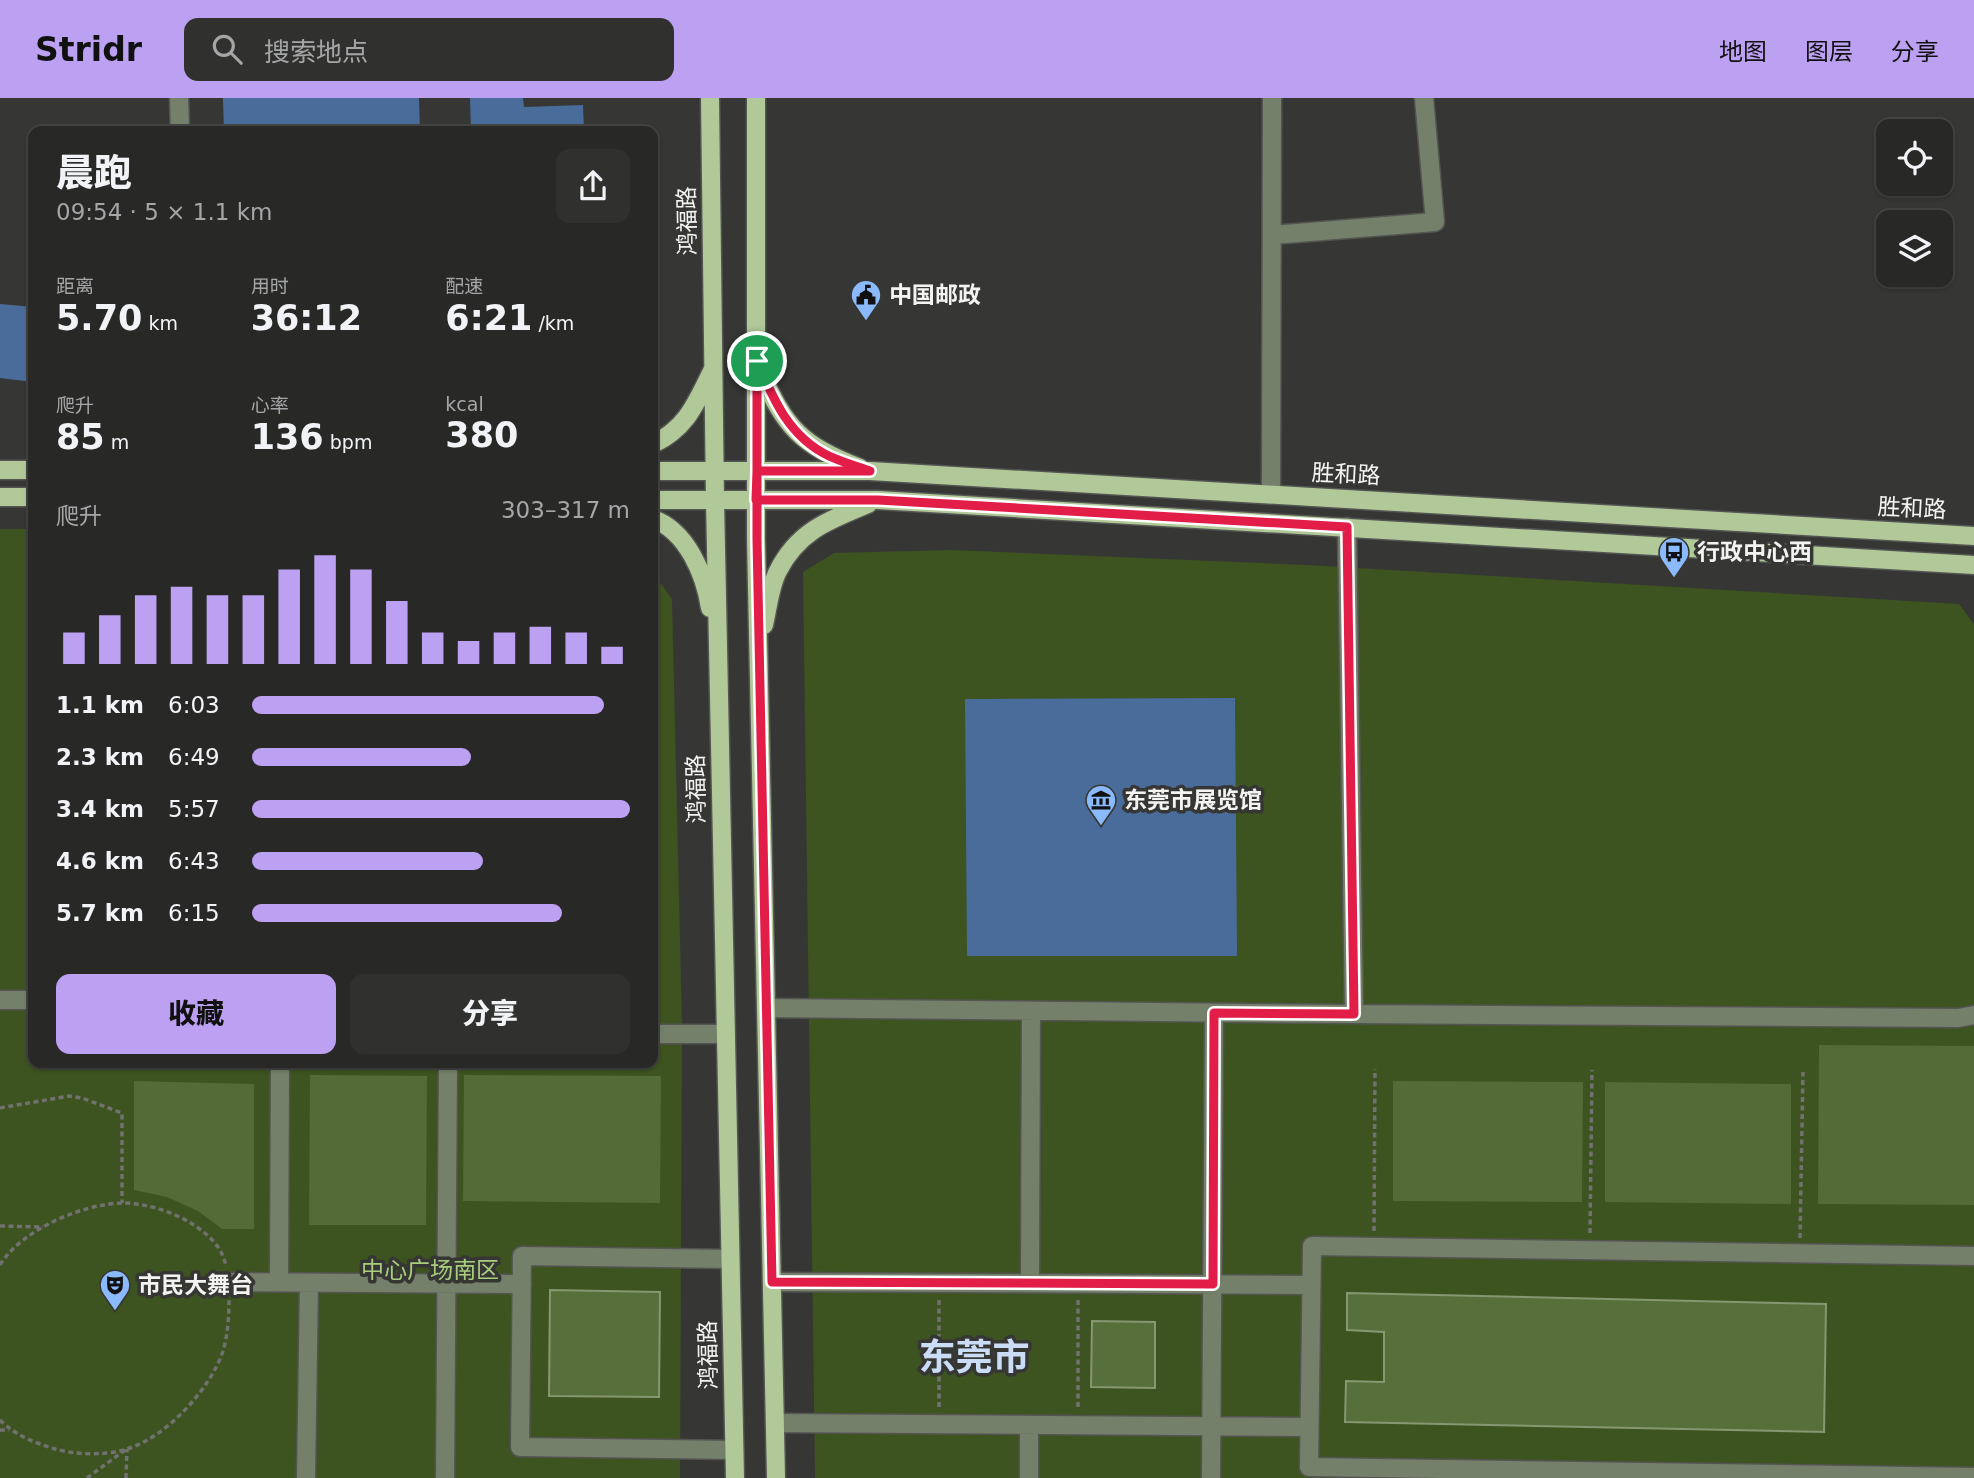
<!DOCTYPE html>
<html lang="zh">
<meta charset="utf-8">
<style>
:root{--surface:#282927;--page:#30312f;--text:#f1f3f6;--muted:#a5a6a7;--line:#444544;--accent:#bca0f2}
body{margin:0;font-family:"DejaVu Sans","Noto Sans SC",sans-serif;background:var(--page);color:var(--text);height:100vh;display:flex;flex-direction:column;font-size:26px;white-space:nowrap}
*{box-sizing:border-box;margin:0}
p{font-size:23px;color:var(--muted)}
.icon{flex:none;width:38px;height:38px;fill:none;stroke:currentColor;stroke-width:2;stroke-linecap:round;stroke-linejoin:round}
.map{position:relative;flex:1;overflow:hidden}
.side{position:absolute;left:28px;top:28px;width:630px;height:942px;display:flex;flex-direction:column;background:var(--surface);border-radius:14px;box-shadow:0 2px 5px #0004,0 0 0 2px var(--line)}
.side>*{flex:none}
.controls{position:absolute;left:1876px;top:21px;display:grid;gap:14px}
.controls a{display:grid;place-items:center;width:77px;height:77px;border-radius:14px;background:var(--surface);box-shadow:0 2px 5px #0004,0 0 0 2px var(--line);font-size:35px}
.pin{position:absolute;display:grid;place-items:center;width:60px;height:60px;color:#fff;margin:-30px;border:4px solid #fff;border-radius:50%;box-shadow:0 2px 7px #0007}
.round{display:grid;place-items:center;flex:none;width:74px;height:74px;border-radius:14px;background:var(--page)}
.overview{display:flex;align-items:center;justify-content:space-between;height:119px;padding:0 28px}
h1{font-size:38px;font-weight:800;line-height:52px}
.metrics{display:grid;grid-template-columns:repeat(3,1fr);gap:10px;height:119px;padding:7px 28px}
.metrics div{display:grid;align-content:center}
.metrics b{font-size:35px;font-weight:800}
.metrics small{font-size:19px;font-weight:400}
.metrics p{font-size:19px}
.chart{height:196px;padding:14px 28px}
.chart p{display:flex;justify-content:space-between}
.chart svg{width:100%;height:126px;margin-top:7px;stroke:var(--accent);stroke-width:6}
.button{display:flex;gap:14px;margin-top:auto;padding:14px 28px}
.button a{flex:1;height:80px;border-radius:14px;background:var(--accent);color:#111;font-size:28px;font-weight:800;line-height:80px;text-align:center}
.button a+a{background:var(--page);color:var(--text)}
ul{padding:0 28px;list-style:none;font-size:23px}
li{display:grid;grid-template-columns:112px 84px 1fr;align-items:center;height:52px}
li i{height:18px;border-radius:9px;background:var(--accent)}
header{display:flex;align-items:center;gap:42px;box-sizing:border-box;height:98px;padding:0 35px;background:var(--accent);color:#111}
header strong{font-size:33px}
nav{display:flex;gap:38px;margin-inline-start:auto;font-size:24px}
.search{width:490px;height:63px;background:var(--page);display:flex;align-items:center;gap:18px;box-sizing:border-box;padding:0 24px;border-radius:14px;color:var(--muted);font-size:26px}
.map>svg:first-child{display:block}
.green{fill:#3d5320}
.forest{fill:#536b36}
.water{fill:#576f3a;stroke:#869771;stroke-width:2}
.building{fill:#4a6c9a}
.lines{fill:none;stroke-linecap:round;stroke-linejoin:round}
.minor-casing{stroke:#545552;stroke-width:21}
.major-casing{stroke:#545552;stroke-width:21}
.path{stroke:#717270;stroke-width:3.5;stroke-dasharray:5 3.5;stroke-linecap:butt}
.minor{stroke:#748069;stroke-width:18}
.major{stroke:#b1c999;stroke-width:18}
.route-casing{stroke:#fff;stroke-width:14}
.route{stroke:#e11d48;stroke-width:9}
.labels{text-anchor:middle;stroke-width:7;stroke-linejoin:round;paint-order:stroke}
.street-label{font-size:23px;fill:#f3f4f2;stroke:#363734}
.poi-label{font-size:23px;font-weight:bold;fill:#f3f4f2;stroke:#363734;text-anchor:start}
.park-label{font-size:23px;fill:#a7cd7d;stroke:#363734}
.town-label{font-size:37px;font-weight:bold;fill:#cbddf6;stroke:#363734}
</style>
<header>
<strong>Stridr</strong>
<div class="search"><svg class="icon" aria-label="search" viewBox="0 0 24 24"><circle cx="10" cy="10" r="6"/><path d="M15 15l6 6"/></svg>搜索地点</div>
<nav><a>地图</a><a>图层</a><a>分享</a></nav>
</header>
<div class="map">
<svg width="1974" height="1380" viewBox="0 0 1974 1380">
<rect width="100%" height="100%" fill="#363734"/>
<path class="green" d="M 0,431 L 33,431 L 33,964 L 653,964 L 653,475 L 672,501 L 682,927 L 680,1380 L 0,1380 Z
M 951,452 L 1307,467 L 1959,506 L 1974,526 L 1974,1380 L 815,1380 L 803,474 L 834,455 Z"/>
<path class="forest" d="M 1819,947 L 1974,948 L 1974,1107 L 1818,1106 Z
M 310,977 L 427,978 L 426,1127 L 309,1127 Z
M 464,977 L 661,978 L 660,1105 L 463,1103 Z
M 134,983 L 254,986 L 254,1131 L 222,1131 L 198,1113 L 167,1099 L 134,1092 Z
M 1393,983 L 1583,984 L 1582,1104 L 1393,1103 Z
M 1605,984 L 1791,986 L 1791,1106 L 1605,1104 Z"/>
<path class="water" d="M 550,1192 L 660,1194 L 659,1299 L 549,1298 Z
M 1347,1195 L 1826,1206 L 1824,1334 L 1345,1324 L 1346,1283 L 1384,1284 L 1384,1234 L 1347,1232 Z
M 1092,1223 L 1155,1224 L 1155,1290 L 1091,1289 Z"/>
<path class="building" d="M 223,0 L 419,0 L 420,33 L 224,33 Z
M 470,0 L 523,0 L 524,9 L 583,7 L 584,33 L 471,33 Z
M 0,206 L 33,209 L 33,284 L 0,280 Z
M 1235,600 L 1237,858 L 967,858 L 965,601 Z"/>
<g class="lines">
<g class="minor-casing">
<path id="minor" d="M 179,0 L 180,33
M 1272,137 L 1435,124 L 1424,0
M 1271,396 L 1272,0
M 1347,429 L 1354,916 L 1958,920 L 1974,917
M 0,902 L 33,902
M 766,910 L 1354,916
M 653,936 L 726,936
M 1974,1158 L 1312,1148 L 1309,1369 L 1974,1379
M 730,1161 L 522,1158 L 520,1349 L 734,1352
M 230,1184 L 522,1186
M 279,1184 L 280,964
M 772,1184 L 1311,1187
M 1030,1185 L 1031,913
M 775,1325 L 1309,1329
M 306,1380 L 309,1185
M 445,1380 L 448,964
M 1029,1380 L 1029,1327
M 1211,1380 L 1214,915"/>
</g>
<g class="major-casing">
<path id="major" d="M 710,0 L 715,402 L 735,1380
M 756,0 L 756,441 L 776,1380
M 760,272 C 785,330 801,347 860,370
M 653,346 C 687,330 696,305 712,273
M 0,372 L 33,372
M 653,373 L 870,373 L 1974,438
M 0,399 L 33,399
M 653,402 L 878,402 L 1974,467
M 653,421 C 687,433 705,477 710,510
M 764,527 C 768,510 770,488 778,473 C 798,433 829,422 868,406"/>
</g>
<path class="path" d="M 0,1010 L 69,998 L 82,1000 L 122,1015 L 122,1105
M 0,1128 L 43,1129
M 1374,1133 L 1375,971
M 1590,1135 L 1592,972
M 1800,1140 L 1803,974
M 0,1167 C 21,1132 82,1106 122,1105 C 146,1105 174,1114 194,1127 C 210,1138 222,1149 226,1168
M 939,1309 L 939,1201
M 1078,1309 L 1078,1202
M 0,1322 C 15,1337 33,1344 52,1350 C 74,1357 104,1358 127,1351 C 166,1339 210,1292 223,1253 C 228,1237 229,1217 229,1200
M 0,1332 L 9,1332
M 87,1380 L 125,1352
M 126,1380 L 127,1351"/>
<use href="#minor" class="minor"/>
<use href="#major" class="major"/>
</g>
<g class="lines">
<g class="route-casing">
<path id="route" d="M 757,263 L 757,441 L 772,1184 L 1213,1186 L 1214,915 L 1354,916 L 1347,429 L 878,402 L 756,402 L 757,373 L 870,373 C 856,368 842,364 829,358 C 789,339 773,301 757,263"/>
</g>
<use href="#route" class="route"/>
</g>
<defs>
<g id="civic-pin" transform="scale(1.575)"><path d="M0 17L-7.5 6A9.5 9.5 0 1 1 7.5 6Z" fill="#8abafc" stroke="#363734"/><path d="M-.6-6.5H3V-4.5H.6V-3L4-1V1h2V6H-6V1h2V-1L-.6-3ZM-1.2 2.5V6h2.4V2.5Z" fill="#111"/></g>
<g id="bus-pin" transform="scale(1.575)"><path d="M0 17L-7.5 6A9.5 9.5 0 1 1 7.5 6Z" fill="#8abafc" stroke="#363734"/><path d="M-5-6H5V4H4V6H2V4H-2V6H-4V4H-5ZM-3.5-4V0h7V-4ZM-3.5 1.2v1.5H-2V1.2ZM2 1.2v1.5H3.5V1.2Z" fill="#111"/></g>
<g id="museum-pin" transform="scale(1.575)"><path d="M0 17L-7.5 6A9.5 9.5 0 1 1 7.5 6Z" fill="#8abafc" stroke="#363734"/><path d="M0-6L6-3V-2H-6V-3ZM-5-1h2V3h-2ZM-1-1h2V3h-2ZM3-1h2V3H3ZM-6 4H6V6H-6Z" fill="#111"/></g>
<g id="theatre-pin" transform="scale(1.575)"><path d="M0 17L-7.5 6A9.5 9.5 0 1 1 7.5 6Z" fill="#8abafc" stroke="#363734"/><path d="M-5-5.5Q0-4 5-5.5V0Q5 5 0 6Q-5 5-5 0ZM-3.3-2.5H-1v1.5H-3.3ZM1-2.5H3.3v1.5H1ZM-2.8 1Q0 5.5 2.8 1Z" fill="#111"/></g>
</defs>
<g fill-rule="evenodd">
<use href="#civic-pin" x="866" y="197"/>
<use href="#bus-pin" x="1674" y="454"/>
<use href="#museum-pin" x="1101" y="702"/>
<use href="#theatre-pin" x="115" y="1187"/>
</g>
<g class="labels">
<g class="street-label">
<text transform="translate(687 123) rotate(-91)" y="8">鸿福路</text>
<text transform="translate(1346 376) rotate(3)" y="8">胜和路</text>
<text transform="translate(1912 410) rotate(3)" y="8">胜和路</text>
<text transform="translate(696 691) rotate(-91)" y="8">鸿福路</text>
<text transform="translate(708 1257) rotate(-91)" y="8">鸿福路</text>
</g>
<g class="poi-label">
<text x="889" y="205">中国邮政</text>
<text x="1697" y="462">行政中心西</text>
<text x="1124" y="710">东莞市展览馆</text>
<text x="138" y="1195">市民大舞台</text>
</g>
<g class="park-label">
<text x="430" y="1180">中心广场南区</text>
</g>
<g class="town-label">
<text x="974" y="1272">东莞市</text>
</g>
</g>
</svg>
<div class="controls">
<a><svg class="icon" aria-label="locate" viewBox="0 0 24 24"><circle cx="12" cy="12" r="6"/><path d="M12 2v4M12 18v4M2 12h4M18 12h4"/></svg></a>
<a><svg class="icon" aria-label="layers" viewBox="0 0 24 24"><path d="M12 4l9 5-9 5-9-5zM3 14l9 5 9-5"/></svg></a>
</div>
<div class="pin" style="left:757px;top:263px;background:#1e9e55"><svg class="icon" aria-label="arrive" viewBox="0 0 24 24"><path d="M6 21V4h12l-3 4 3 4H6"/></svg></div>
<section class="side">
<div class="overview"><div><h1>晨跑</h1><p>09:54 · 5 × 1.1 km</p></div><a class="round"><svg class="icon" aria-label="share" viewBox="0 0 24 24"><path d="M12 15V3M7 8l5-5 5 5M5 13v7h14v-7"/></svg></a></div>
<div class="metrics">
<div><p>距离</p><b>5.70<small> km</small></b></div>
<div><p>用时</p><b>36:12</b></div>
<div><p>配速</p><b>6:21<small> /km</small></b></div>
</div>
<div class="metrics">
<div><p>爬升</p><b>85<small> m</small></b></div>
<div><p>心率</p><b>136<small> bpm</small></b></div>
<div><p>kcal</p><b>380</b></div>
</div>
<div class="chart"><p><span>爬升</span>303–317 m</p>
<svg viewBox="0 0 160 44" preserveAspectRatio="none"><path d="M5 44V33M15 44V27M25 44V20M35 44V17M45 44V20M55 44V20M65 44V11M75 44V6M85 44V11M95 44V22M105 44V33M115 44V36M125 44V33M135 44V31M145 44V33M155 44V38"/></svg>
</div>
<ul>
<li><b>1.1 km</b>6:03<i style="width:93%"></i></li>
<li><b>2.3 km</b>6:49<i style="width:58%"></i></li>
<li><b>3.4 km</b>5:57<i style="width:100%"></i></li>
<li><b>4.6 km</b>6:43<i style="width:61%"></i></li>
<li><b>5.7 km</b>6:15<i style="width:82%"></i></li>
</ul>
<div class="button"><a>收藏</a><a>分享</a></div>
</section>
</div>
